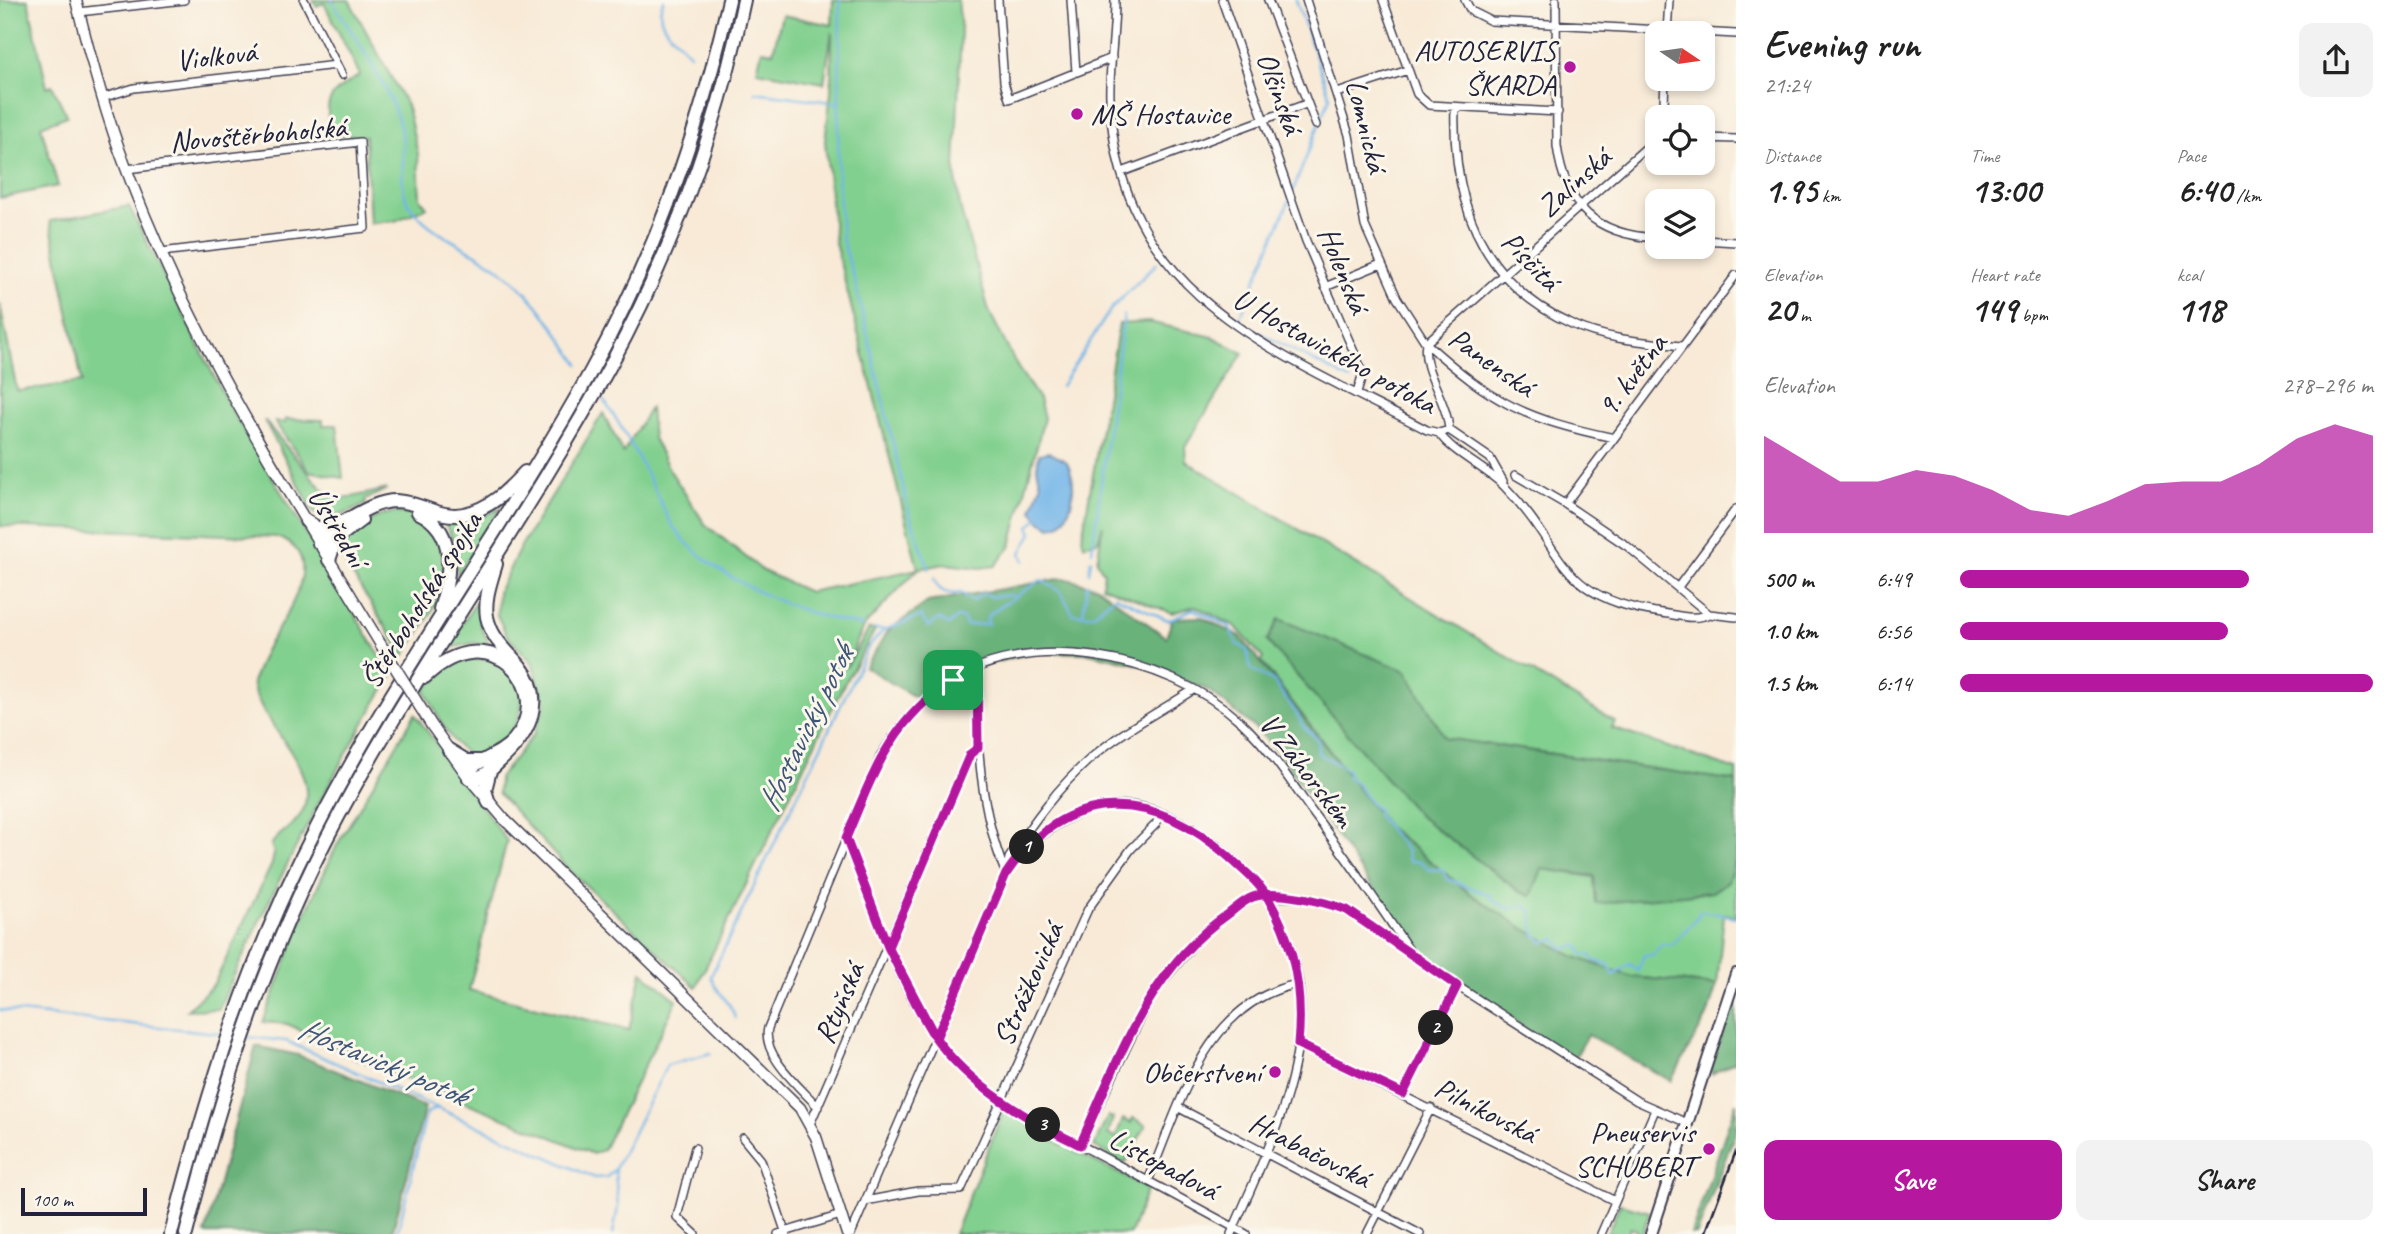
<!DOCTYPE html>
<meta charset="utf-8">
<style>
:root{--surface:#fff;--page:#f2f2f2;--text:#222;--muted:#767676;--accent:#b5179e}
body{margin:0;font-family:Caveat,sans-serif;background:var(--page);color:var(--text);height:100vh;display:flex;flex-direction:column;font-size:26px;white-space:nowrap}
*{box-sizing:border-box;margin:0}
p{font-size:23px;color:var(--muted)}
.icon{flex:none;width:38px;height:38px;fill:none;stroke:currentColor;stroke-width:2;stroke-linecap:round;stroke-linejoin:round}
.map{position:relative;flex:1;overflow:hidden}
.sheet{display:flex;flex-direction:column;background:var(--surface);width:665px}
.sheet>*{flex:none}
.needle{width:46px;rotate:103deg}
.tools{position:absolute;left:1645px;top:21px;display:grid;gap:14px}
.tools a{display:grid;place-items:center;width:70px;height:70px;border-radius:14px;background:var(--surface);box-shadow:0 4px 10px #0003;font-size:35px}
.scale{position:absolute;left:21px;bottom:18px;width:126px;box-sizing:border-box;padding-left:7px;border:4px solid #22223b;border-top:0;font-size:19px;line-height:24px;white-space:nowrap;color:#22223b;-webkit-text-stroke:5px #fbf7ec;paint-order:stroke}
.pin{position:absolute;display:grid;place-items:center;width:60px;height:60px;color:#fff;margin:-30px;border-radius:14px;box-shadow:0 4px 10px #0006}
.km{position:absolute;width:35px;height:35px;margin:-18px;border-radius:50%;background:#222;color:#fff;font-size:19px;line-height:35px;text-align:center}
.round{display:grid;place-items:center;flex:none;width:74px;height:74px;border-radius:14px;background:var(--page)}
.summary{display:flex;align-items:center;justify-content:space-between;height:119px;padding:0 28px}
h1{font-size:38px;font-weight:700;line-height:52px}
.figures{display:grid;grid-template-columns:repeat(3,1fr);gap:10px;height:119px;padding:7px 28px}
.figures div{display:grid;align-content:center}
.figures b{font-size:35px;font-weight:700}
.figures small{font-size:19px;font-weight:400}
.figures p{font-size:19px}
.chart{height:196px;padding:14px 28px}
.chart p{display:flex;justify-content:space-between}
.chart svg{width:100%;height:126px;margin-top:7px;fill:var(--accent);opacity:.7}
.action{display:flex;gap:14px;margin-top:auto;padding:14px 28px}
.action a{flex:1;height:80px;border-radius:14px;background:var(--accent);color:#fff;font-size:28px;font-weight:700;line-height:80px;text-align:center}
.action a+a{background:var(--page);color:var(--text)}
ul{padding:0 28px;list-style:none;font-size:23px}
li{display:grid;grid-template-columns:112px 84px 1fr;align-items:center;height:52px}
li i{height:18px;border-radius:9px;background:var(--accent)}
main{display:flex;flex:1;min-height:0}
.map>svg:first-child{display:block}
.green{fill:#82d08f;stroke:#527965;stroke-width:2}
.forest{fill:#69b27a;stroke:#466a5a;stroke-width:2}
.water{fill:#73b5e8;stroke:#4a6c92;stroke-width:2}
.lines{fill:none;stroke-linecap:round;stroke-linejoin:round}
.stream{stroke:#73b5e8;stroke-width:2.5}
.street-casing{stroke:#424052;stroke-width:10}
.secondary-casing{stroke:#424052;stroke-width:13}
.primary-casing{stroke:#424052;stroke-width:14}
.highway-casing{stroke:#424052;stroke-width:16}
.street{stroke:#fff;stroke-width:7}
.secondary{stroke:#fff;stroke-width:10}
.primary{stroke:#fff;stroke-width:10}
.highway{stroke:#fff;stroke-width:12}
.rail{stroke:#22223b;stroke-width:2.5}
.secondary-bridge-casing{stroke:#424052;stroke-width:13;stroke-linecap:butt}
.secondary-bridge{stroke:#fff;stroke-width:10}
.route-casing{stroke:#fff;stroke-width:14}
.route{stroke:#b5179e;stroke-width:9}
.poi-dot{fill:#b5179e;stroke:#fbf7ec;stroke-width:2.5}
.labels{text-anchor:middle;stroke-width:6;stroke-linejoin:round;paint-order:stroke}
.poi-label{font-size:30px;fill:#22223b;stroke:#fbf7ec;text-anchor:end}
.street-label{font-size:30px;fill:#22223b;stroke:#fbf7ec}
.water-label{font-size:32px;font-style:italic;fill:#3e5578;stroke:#fbf7ec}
</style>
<main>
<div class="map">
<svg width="1736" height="1234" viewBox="0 0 1736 1234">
<rect width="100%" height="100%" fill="#fbf7ec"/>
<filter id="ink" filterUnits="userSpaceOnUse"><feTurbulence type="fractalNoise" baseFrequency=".0143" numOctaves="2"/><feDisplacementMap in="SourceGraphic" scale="14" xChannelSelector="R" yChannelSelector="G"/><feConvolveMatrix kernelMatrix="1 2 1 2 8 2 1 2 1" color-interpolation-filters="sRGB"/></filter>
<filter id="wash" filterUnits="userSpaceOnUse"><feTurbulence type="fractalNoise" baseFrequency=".00686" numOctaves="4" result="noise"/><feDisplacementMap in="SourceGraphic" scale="28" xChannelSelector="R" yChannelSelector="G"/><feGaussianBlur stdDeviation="1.57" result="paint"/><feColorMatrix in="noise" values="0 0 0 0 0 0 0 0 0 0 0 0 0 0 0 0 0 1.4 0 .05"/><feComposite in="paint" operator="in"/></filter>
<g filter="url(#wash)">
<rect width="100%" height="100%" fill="#f8ead7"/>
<path class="green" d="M 0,0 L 28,0 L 47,87 L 52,85 L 67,116 L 41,126 L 58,186 L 0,198 Z
M 313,0 L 349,0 L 407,106 L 418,154 L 420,198 L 427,207 L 395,221 L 370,223 L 365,136 L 333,136 C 320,100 331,93 360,75 L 324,3 L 316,6 Z
M 735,0 L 738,0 C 707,134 660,258 596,380 L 594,377 L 708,104 Z
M 833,0 L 958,0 L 961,30 L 955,170 L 960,207 L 989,311 L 1018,368 L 1039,399 L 1044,418 L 1011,546 L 995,566 L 980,568 L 945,564 L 918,569 L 863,627 L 846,668 L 869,629 L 875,630 L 843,686 L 696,987 L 566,867 L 498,793 L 499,778 L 534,734 L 545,703 L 532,662 L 507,636 L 497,615 L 498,592 L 521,546 L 603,413 L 623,453 L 650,408 L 653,438 L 669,469 L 705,524 L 763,571 L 809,592 L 918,569 L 835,243 L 825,141 L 831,92 L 832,32 L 824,83 L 757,71 L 762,50 L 773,52 L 782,15 L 832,25 Z
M 129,206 L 228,404 L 392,676 C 326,783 270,894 219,1009 L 187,1010 L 214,984 L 272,864 L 274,853 L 271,845 C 280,830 300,825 305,804 C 315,762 259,723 252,682 C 257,671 261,658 267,647 C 284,617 332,555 276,537 L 0,526 L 0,304 L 17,391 L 82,382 L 50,221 Z
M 1149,322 L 1213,337 L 1243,353 L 1185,447 L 1186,461 L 1615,722 L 1612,728 L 1736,770 L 1736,781 L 1445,738 L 1406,671 L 1268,641 L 1531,896 L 1542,869 L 1594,877 L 1596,903 L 1712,892 L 1728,881 L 1736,859 L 1736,916 L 1724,914 L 1717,985 L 1632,977 L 1575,957 L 1521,927 L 1472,895 L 1388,827 L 1261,661 L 1263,658 L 1235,626 L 1195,606 L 1172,613 L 1102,586 L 1104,573 L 1097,561 L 1103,525 L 1098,541 L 1084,545 L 1082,538 L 1119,324 Z
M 286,419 L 323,420 L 323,425 L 337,425 L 343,478 L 309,471 L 275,422 L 285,423 Z
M 264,420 L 321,488 L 339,500 L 387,489 L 365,500 L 366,504 C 348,513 334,521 314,513 Z
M 501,507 L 458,575 L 457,575 L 457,548 L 444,522 L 478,519 Z
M 396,512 C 446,517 453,570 433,609 C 425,626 413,641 404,656 L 345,563 C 333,535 373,515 396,512 Z
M 477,601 L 481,627 L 490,645 L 473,643 L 446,649 Z
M 459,658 L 497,660 C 503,666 511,672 516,679 C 538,712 493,775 462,750 C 446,736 435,709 425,691 L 433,678 Z
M 401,691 L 403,695 L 291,900 L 241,1022 L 237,1022 L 288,897 L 330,811 Z
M 415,714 L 507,841 L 469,990 L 629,1030 L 642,972 L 677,1000 L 603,1150 L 593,1154 L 354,1057 L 287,1024 L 263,1022 L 301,923 L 337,845 Z
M 1004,1109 L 1060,1144 L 1148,1188 L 1130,1234 L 954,1234 Z
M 1108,1116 L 1113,1118 L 1108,1134 L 1115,1138 L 1123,1119 L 1131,1123 L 1133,1118 L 1146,1125 L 1125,1164 L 1094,1146 Z
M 1620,1204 L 1650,1212 L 1642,1234 L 1636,1234 L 1637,1230 L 1630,1228 L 1628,1234 L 1607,1234 Z"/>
<path class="forest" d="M 1064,578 L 1097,587 L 1166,637 L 1173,618 L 1201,617 L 1240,636 L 1388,827 L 1472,895 L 1521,927 L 1575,957 L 1632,977 L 1717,985 L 1707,1016 L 1671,1081 L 1588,1035 L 1574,1059 L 1531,1033 L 1417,953 L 1280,754 L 1255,728 L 1208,690 L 1150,667 L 1089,653 L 1034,652 L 977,667 L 923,702 L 865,667 L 889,630 L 928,602 Z
M 1279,619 L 1406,671 L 1445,738 L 1736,781 L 1736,857 L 1728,881 L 1712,892 L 1596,904 L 1594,876 L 1542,869 L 1531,896 L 1520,892 L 1418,815 L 1267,641 Z
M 1736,993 L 1736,1061 L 1712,1074 L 1711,1067 Z
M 256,1046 L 298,1055 L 425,1107 L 392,1234 L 205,1234 Z
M 1736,1102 L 1736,1130 L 1697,1234 L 1691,1234 Z"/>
<path class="water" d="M 1049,452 L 1067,462 C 1077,482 1075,509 1059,525 L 1051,527 L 1040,521 L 1032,510 L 1041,485 L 1037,468 L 1039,454 Z"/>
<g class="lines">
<path class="stream" d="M 332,0 C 355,40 399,97 403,143 C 405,164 397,187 410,206 C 433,236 467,246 497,267 C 533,293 554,328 579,364
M 664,0 C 651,23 675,37 690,54
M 840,0 L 838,175 L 842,238 L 855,282 L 910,516 L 929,569
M 755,92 L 839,103
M 1292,193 L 1330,97 L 1296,0
M 1290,199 L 1240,317 L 1243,324 L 1350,380
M 1061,386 L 1111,309 L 1157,263
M 604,401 C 624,429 639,459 655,490 C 661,502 666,517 674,528 C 714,581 800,614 862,626
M 1092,551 L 1124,315
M 1024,561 L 1021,553 L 1032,533 L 1029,527 L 1039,516
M 1089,572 L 1091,560
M 934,578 C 937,593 951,595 961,593 L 972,601 L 984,593 L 992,597 L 1012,595
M 1083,614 L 1087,584
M 874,629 L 884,630
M 0,1010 L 226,1034
M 735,1018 C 731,1000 715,993 711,976 L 869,646 L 884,630 L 921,616 L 928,627 L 939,619 L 948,625 L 958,617 L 964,619 L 966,625 L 988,624 L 987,618 L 992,612 L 1041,580 L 1061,592 L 1073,614 L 1093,615 L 1115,596 L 1168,620 L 1193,609 L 1229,626 L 1237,644 L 1247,650 L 1251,669 L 1274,682 L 1299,717 L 1301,724 L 1318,740 L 1318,753 L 1349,771 L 1348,777 C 1362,784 1365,802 1378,810 L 1377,814 L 1407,851 L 1409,861 L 1421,862 L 1429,870 L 1442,869 L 1447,879 L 1490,895 L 1494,901 L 1509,909 L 1524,905 L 1531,910 L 1535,934 L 1543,942 L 1557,939 L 1562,948 L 1579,946 L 1583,955 L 1590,955 L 1595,961 L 1608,964 L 1614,975 L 1630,964 L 1638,971 L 1644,955 L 1653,955 L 1662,944 L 1672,945 C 1682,933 1692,926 1701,911 L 1736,917
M 247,1037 L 286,1041 L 595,1178 L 607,1177 L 615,1169 L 667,1065 L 711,1053
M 397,1234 L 425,1119 L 428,1112 L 438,1108
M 613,1234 L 618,1207 L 615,1171"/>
</g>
</g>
<g filter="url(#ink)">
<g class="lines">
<g class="street-casing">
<path id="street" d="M 304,0 L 342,75
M 998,0 L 1004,82 L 1009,99 L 1112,58
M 1071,0 L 1076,72
M 1115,0 C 1115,39 1107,78 1111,117 C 1128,303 1285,355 1427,430 L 1439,433 L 1449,430
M 1222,0 L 1306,241 L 1363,373 L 1357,393
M 1268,0 L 1316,125
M 1306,0 L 1349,135 L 1365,226 L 1397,298 L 1426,343 C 1421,371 1447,399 1449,430
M 1383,0 L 1417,94 L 1429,105 L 1558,112
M 1465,0 L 1471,11 L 1491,21 L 1736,34
M 1556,0 L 1557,146 C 1565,207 1596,235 1657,238
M 79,12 L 184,0
M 1667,33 L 1669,0
M 1665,79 L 1664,103 L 1670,117
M 1337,93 L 1408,70
M 102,98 L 134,88 L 337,65
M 1455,107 C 1452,200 1480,283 1572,324 C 1606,340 1646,342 1682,346
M 1703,138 L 1736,139
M 126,169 L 360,142 L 365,228 L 161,252
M 1122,172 L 1306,104
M 1703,240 L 1736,242
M 1325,287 L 1381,264
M 1449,430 L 1490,458 L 1503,481
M 1439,433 C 1452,453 1487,468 1505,487 C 1568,552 1555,598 1662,613 C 1677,615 1695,621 1709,614
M 1614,438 C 1525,419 1494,404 1426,343 L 1657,138
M 1515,475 L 1565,504 L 1627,546 L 1709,614 L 1736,617
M 1565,504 L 1736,275
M 1678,587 L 1736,509
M 977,670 C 976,738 979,809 1006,874
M 847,839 C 871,904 896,980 935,1037 C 977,1097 1049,1128 1111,1161 C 1156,1185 1201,1210 1246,1234
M 1007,870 L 1009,858 C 1033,822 1058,787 1091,758 C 1122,731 1159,712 1193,690
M 1298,1044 L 1615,1201
M 1403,1094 L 1457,986
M 818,1107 C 801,1088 761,1055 768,1028 L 881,755 C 897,730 916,707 940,688 C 1025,625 1167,655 1241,722 C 1268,747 1289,779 1310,809 C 1346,857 1380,906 1413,956
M 1179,1108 L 1420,1234
M 810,1124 L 970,754 L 978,748
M 743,1138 L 761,1160 L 786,1234
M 1080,1145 L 1152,994 L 1204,932 L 1254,896 L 1306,898 L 1347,910 L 1457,986 L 1637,1101 L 1687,1123
M 1148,1181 C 1180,1105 1205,1002 1298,984
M 865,1201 L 918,1191 L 961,1190 L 1088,909 L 1131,849 L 1156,824 L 1161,813
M 695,1234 L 677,1217 L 695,1148
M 778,1234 L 841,1215
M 851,1234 L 1006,874 C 1032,837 1072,807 1119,805 C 1170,802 1240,857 1267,897 C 1286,925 1298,964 1300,997 C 1305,1080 1263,1160 1231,1234
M 1367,1234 L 1431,1108
M 1601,1234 L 1655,1110"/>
</g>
<g class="secondary-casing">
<path id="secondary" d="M 76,0 C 90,57 105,113 126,168 C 189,337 288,492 381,645
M 432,726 L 469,778 L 505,820 L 800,1108 L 816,1137 L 847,1234"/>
</g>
<g class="primary-casing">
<path id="primary" d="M 1651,1234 L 1736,974"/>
</g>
<g class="highway-casing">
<path id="highway" d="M 418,512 C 458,531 451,575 440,609
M 306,521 L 317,528 L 330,528
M 336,539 L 326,545 L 319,543 C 320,532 332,528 341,523 C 358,514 376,501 396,501 C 420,502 439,519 464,514 C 490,509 507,491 525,472
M 329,560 L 336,539 L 361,520
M 425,677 C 490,613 558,689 514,740 C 504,752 487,758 473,766 L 469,778 C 484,780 491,769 501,760 C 529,735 547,700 520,666 C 506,649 492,640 487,617 C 484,599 491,581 496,564
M 449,750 L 467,761 L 482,761
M 489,803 L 485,790 L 490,770
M 171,1234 C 207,1092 250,953 319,823 C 400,667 506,525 591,371 C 655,255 700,129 729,0
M 186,1234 C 222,1089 267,949 338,817 C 421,662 526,520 610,366 C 672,252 718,127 744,0"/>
</g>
<use href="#street" class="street"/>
<use href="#secondary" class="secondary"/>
<use href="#primary" class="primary"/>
<use href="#highway" class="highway"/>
<path class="rail" d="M 1705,1234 L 1736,1151"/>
<g class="secondary-bridge-casing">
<path id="secondary-bridge" d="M 381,645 L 432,726"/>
</g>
<use href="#secondary-bridge" class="secondary-bridge"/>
</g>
</g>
<g class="lines" filter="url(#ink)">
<g class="route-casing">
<path id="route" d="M 953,680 C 891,720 873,774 846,838 L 888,947 L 936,1038 L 1006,874 C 1067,784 1153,789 1229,857 C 1243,870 1260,883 1269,900 C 1295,945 1303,993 1298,1044 L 1403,1094 L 1457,986 L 1347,910 C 1325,902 1276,889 1253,897 C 1244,900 1235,909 1227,915 C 1149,968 1117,1063 1080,1145 C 1028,1120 969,1086 935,1037 C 917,1010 903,976 888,947 L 970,754 L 978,748 L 977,670 L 953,680"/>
</g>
<use href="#route" class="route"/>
</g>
<g class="poi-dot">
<circle cx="1570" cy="67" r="7"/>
<circle cx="1077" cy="114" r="7"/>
<circle cx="1275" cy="1072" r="7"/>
<circle cx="1709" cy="1149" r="7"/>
</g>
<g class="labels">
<g class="poi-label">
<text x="1556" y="60">AUTOSERVIS<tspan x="1556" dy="34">ŠKARDA</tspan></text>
<text x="1091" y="124" text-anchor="start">MŠ Hostavice</text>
<text x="1261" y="1082">Občerstvení</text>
<text x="1695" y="1142">Pneuservis<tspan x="1695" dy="34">SCHUBERT</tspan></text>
</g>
<g class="street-label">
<text transform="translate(216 56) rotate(-7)" y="10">Violková</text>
<text transform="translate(1280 93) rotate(70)" y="10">Olšinská</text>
<text transform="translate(1367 126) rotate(76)" y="10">Lomnická</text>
<text transform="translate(258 134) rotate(-5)" y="10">Novoštěrboholská</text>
<text transform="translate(1574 182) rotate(-42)" y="10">Zalinská</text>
<text transform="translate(1531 261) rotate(46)" y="10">Písčitá</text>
<text transform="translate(1344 270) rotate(68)" y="10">Holenská</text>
<text transform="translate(1335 351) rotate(29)" y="10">U Hostavického potoka</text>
<text transform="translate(1492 362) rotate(35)" y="10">Panenská</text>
<text transform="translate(1632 375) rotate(-53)" y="10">9. května</text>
<text transform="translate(338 527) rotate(59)" y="10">Ústřední</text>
<text transform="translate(421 600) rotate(-58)" y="10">Štěrboholská spojka</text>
<text transform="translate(1307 770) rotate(52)" y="10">V Záhorském</text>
<text transform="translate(1028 984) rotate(-66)" y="10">Strážkovická</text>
<text transform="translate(839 1003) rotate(-67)" y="10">Rtyňská</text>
<text transform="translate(1486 1110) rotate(27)" y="10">Pilníkovská</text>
<text transform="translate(1310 1150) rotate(27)" y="10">Hrabačovská</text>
<text transform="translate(1164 1164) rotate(28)" y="10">Listopadová</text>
</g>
<g class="water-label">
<text transform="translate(805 728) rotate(-64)" y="11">Hostavický potok</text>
<text transform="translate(383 1061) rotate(23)" y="11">Hostavický potok</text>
</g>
</g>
</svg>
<div class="tools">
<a><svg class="needle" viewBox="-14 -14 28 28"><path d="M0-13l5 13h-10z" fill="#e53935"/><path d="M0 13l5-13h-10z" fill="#767676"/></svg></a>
<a><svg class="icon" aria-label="locate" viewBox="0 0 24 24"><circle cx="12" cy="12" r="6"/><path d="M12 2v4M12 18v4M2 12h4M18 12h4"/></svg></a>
<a><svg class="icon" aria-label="layers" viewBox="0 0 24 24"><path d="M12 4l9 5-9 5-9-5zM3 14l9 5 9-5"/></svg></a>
</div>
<div class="scale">100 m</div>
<div class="pin" style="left:953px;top:680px;background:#1e9e55"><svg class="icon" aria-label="arrive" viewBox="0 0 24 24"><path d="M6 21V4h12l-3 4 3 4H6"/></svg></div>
<b class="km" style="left:1027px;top:847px">1</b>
<b class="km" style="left:1436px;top:1028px">2</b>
<b class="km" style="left:1043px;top:1125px">3</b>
</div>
<section class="sheet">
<div class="summary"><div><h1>Evening run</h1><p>21:24</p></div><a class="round"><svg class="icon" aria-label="share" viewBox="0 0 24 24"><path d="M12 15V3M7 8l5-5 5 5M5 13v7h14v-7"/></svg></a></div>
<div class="figures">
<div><p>Distance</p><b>1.95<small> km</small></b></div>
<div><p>Time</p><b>13:00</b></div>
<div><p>Pace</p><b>6:40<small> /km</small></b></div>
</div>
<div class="figures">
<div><p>Elevation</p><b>20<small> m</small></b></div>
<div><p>Heart rate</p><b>149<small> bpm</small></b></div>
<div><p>kcal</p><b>118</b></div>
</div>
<div class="chart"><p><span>Elevation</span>278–296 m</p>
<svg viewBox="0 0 160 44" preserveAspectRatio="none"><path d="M0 44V10L10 18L20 26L30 26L40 22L50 24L60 29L70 36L80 38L90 33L100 27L110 26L120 26L130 20L140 11L150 6L160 10V44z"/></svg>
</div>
<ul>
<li><b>500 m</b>6:49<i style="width:70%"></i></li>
<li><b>1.0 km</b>6:56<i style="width:65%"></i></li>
<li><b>1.5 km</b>6:14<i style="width:100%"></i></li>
</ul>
<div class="action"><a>Save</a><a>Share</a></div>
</section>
</main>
